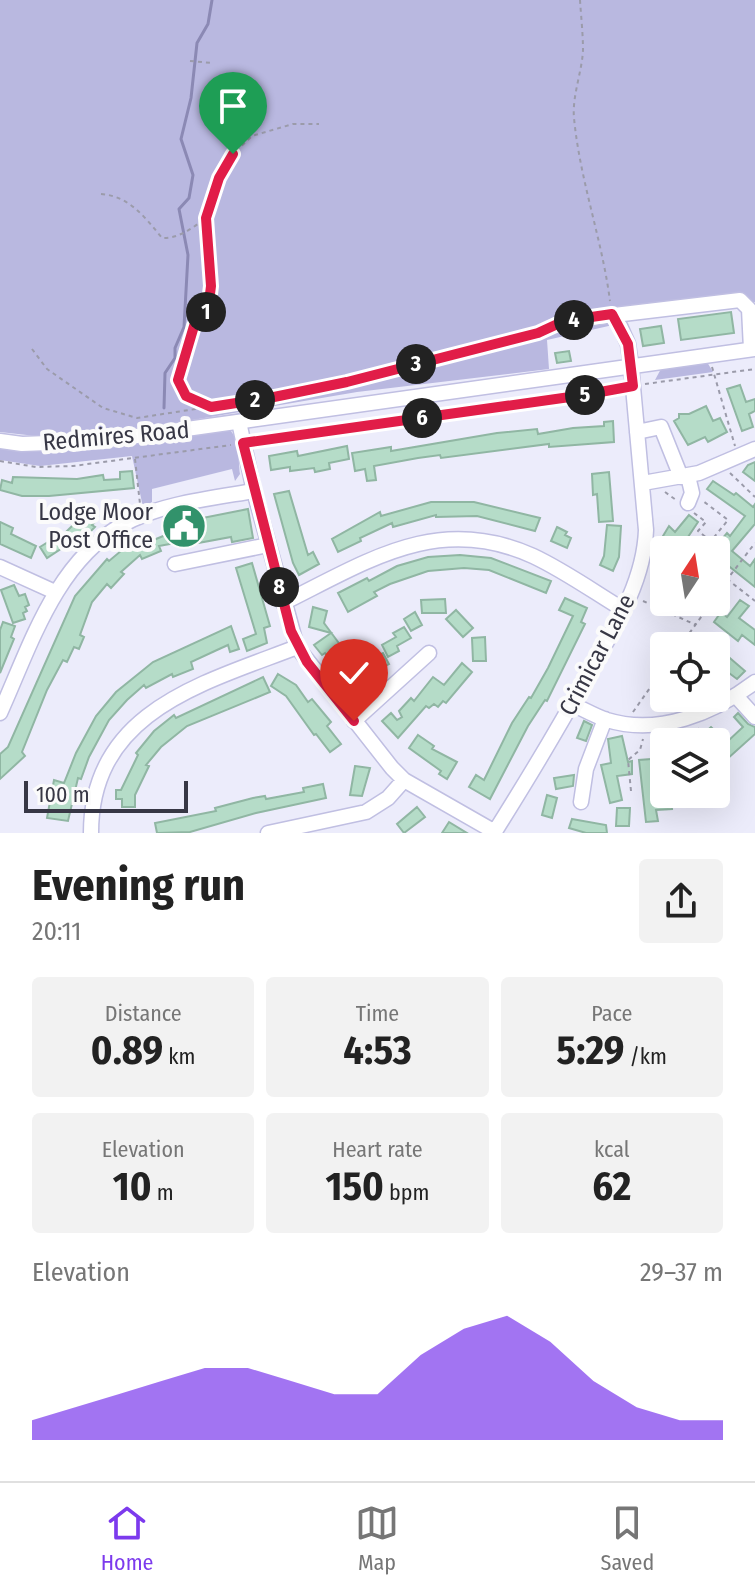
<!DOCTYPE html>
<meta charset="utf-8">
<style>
:root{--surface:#fff;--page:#f2f2f2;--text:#222;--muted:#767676;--line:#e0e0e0;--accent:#7c3aed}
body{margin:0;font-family:"Fira Sans Condensed",sans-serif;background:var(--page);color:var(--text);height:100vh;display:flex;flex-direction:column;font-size:30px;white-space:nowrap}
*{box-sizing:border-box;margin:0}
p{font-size:26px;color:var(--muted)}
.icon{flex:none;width:44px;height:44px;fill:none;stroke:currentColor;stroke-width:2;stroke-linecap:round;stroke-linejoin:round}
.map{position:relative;height:833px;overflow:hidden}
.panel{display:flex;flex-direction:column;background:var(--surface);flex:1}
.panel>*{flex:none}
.needle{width:52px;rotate:12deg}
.controls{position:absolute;left:650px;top:536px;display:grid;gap:16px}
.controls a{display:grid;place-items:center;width:80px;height:80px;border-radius:8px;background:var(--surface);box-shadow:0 8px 32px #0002;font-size:40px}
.scale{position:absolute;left:24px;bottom:20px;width:164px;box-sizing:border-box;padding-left:8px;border:4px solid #373745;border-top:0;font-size:22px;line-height:28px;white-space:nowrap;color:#373745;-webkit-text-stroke:6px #fbfbfb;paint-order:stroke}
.pin{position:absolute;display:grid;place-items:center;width:68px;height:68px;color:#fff;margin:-82px -34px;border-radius:50% 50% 50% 0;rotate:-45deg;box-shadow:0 0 8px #0007}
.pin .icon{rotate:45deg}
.km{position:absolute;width:40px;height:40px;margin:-20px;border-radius:50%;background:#222;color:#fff;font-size:22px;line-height:40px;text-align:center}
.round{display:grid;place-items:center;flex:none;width:84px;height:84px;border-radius:8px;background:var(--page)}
.headline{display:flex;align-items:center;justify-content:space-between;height:136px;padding:0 32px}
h1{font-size:44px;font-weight:700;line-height:60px}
.metrics{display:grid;grid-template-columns:repeat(3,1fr);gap:12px;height:136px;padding:8px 32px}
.metrics div{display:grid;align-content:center;border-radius:8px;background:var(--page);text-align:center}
.metrics b{font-size:40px;font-weight:700}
.metrics small{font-size:22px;font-weight:400}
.metrics p{font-size:22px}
.chart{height:224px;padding:16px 32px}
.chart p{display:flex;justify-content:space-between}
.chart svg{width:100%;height:144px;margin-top:8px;fill:var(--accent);opacity:.7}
.tab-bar{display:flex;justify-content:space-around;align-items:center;height:112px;border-top:2px solid var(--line);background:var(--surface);font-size:22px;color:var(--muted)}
.tab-bar a{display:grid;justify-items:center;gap:4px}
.tab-bar .current{color:var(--accent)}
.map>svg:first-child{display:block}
.green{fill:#b9b8e0}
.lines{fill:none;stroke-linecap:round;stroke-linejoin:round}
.stream{stroke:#8b89b4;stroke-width:3}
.building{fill:#b5dcc8;stroke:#90b6a3;stroke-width:2}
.minor-casing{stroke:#c0bfe2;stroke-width:17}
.path{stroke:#9b9baa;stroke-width:2;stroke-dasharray:4 4;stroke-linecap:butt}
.minor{stroke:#fff;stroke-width:14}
.route-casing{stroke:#fff;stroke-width:16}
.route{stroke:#e11d48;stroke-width:10}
.labels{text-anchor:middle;stroke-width:8;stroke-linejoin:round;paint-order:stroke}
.street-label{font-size:24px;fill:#373745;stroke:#fbfbfb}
.poi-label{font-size:24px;fill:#373745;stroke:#fbfbfb;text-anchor:end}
</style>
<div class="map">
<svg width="755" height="833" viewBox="0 0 755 833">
<rect width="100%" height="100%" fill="#ececfb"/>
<path class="green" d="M 0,0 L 755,0 L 755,302 L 657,315 L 547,340 L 549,369 L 357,392 L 134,430 L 36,436 L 0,432 Z
M 707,362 L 713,372 L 655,380 L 662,367 Z
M 229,429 C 240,439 238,459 240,474 L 235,481 L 232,469 L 152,489 L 152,502 L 143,507 L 132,456 L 40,466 L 0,460 L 0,441 Z"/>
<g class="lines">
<path class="stream" d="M 164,408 L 165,373 L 175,358 L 175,348 L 184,327 L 188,255 L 179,209 L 189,198 L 193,175 L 181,139 L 191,98 L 197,43 L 208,24 L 212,0"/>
</g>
<path class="building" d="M 731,312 L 734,333 L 681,340 L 678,319 Z
M 661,326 L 664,343 L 643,346 L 640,329 Z
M 569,351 L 571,361 L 557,363 L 555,353 Z
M 740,385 L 746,402 L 755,399 L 755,411 L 749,414 L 753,427 L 742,431 L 727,389 Z
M 706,406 L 713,421 L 720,418 L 727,432 L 708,442 L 705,437 L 688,445 L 674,421 L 679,418 L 679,414 L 689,414 Z
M 613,421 L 614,442 L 549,447 L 549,444 L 441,458 L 440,455 L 418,458 L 374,466 L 376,480 L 367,481 L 365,469 L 355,471 L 352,453 L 391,447 L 391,451 L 497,433 L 537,429 L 538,434 L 573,428 L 604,426 L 604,422 Z
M 347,446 L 349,459 L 329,463 L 330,469 L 315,472 L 314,468 L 290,471 L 290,467 L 271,470 L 269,456 L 297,451 L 298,456 Z
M 755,462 L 755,481 L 743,472 L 748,465 Z
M 132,471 L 134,488 L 49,496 L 22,496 L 0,490 L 2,480 L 12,483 L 13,477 L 77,479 L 103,475 L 104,480 L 120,479 L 120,472 Z
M 609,472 L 613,521 L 599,522 L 597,494 L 593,495 L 592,474 Z
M 713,481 L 734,495 L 736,493 L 753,507 L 755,504 L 755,524 L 732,551 L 750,566 L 755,559 L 755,587 L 721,560 L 716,567 L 716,546 L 727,533 L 730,536 L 745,516 L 707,489 Z
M 289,491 L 308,555 L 313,552 L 319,564 L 299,575 L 293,563 L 274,494 Z
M 431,502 L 474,502 L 540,518 L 535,531 L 477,516 L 436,517 L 436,515 L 393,527 L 392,523 L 360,538 L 361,541 L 338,552 L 332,539 L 380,512 L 381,516 Z
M 248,509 L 253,538 L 232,542 L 231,537 L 198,543 L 197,539 L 159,546 L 161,551 L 142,559 L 140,555 L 121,572 L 124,574 L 111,588 L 107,584 L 92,602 L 80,635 L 84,637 L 79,649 L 74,647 L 67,662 L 63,660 L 47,690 L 22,752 L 25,756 L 0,779 L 0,754 L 8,747 L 75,596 L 107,559 L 109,561 L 128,545 L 132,549 L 168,534 L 167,525 Z
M 87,511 L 96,521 L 92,525 L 95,527 L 77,545 L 73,541 L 47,558 L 40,547 L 61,534 L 62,536 Z
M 689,515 L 698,522 L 686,540 L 700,550 L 681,550 L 663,536 L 669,526 L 675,532 Z
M 0,522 L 13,528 L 11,534 L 36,546 L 31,558 L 0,544 Z
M 607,525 L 621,526 L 619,557 L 613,571 L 600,565 L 604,556 Z
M 557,527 L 567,532 L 565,535 L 571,538 L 567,548 L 551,541 Z
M 460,555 L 491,558 L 551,581 L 546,593 L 489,570 L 464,568 L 428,571 L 390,584 L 374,592 L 377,596 L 348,612 L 338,593 L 367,578 L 369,581 L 397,566 L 428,557 Z
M 252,563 L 270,626 L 264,628 L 267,643 L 247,651 L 243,639 L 256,634 L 236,568 Z
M 14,585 L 19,596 L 25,594 L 29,605 L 25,607 L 27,611 L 23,613 L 25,619 L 13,623 L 1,590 Z
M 565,598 L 587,608 L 581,622 L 585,624 L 547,701 L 545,700 L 528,726 L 490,799 L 469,787 L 476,775 L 484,780 L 512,723 L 529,697 L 531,698 L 548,668 L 573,616 L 559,610 Z
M 445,599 L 446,613 L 422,613 L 421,600 Z
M 740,600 L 749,606 L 739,618 L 755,630 L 755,645 L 742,635 L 738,641 L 714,622 L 721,612 L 727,617 Z
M 313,607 L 327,611 L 324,623 L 344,650 L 349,647 L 357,658 L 351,663 L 368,684 L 358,692 L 325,653 L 322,655 L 314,645 L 331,633 L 309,627 Z
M 456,610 L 473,628 L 463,637 L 446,619 Z
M 415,612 L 422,625 L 411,631 L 404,619 Z
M 3,622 L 15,626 L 11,637 L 14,639 L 0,673 L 0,630 Z
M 231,626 L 239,649 L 230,652 L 228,645 L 217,650 L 191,662 L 193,669 L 173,677 L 172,674 L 146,688 L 144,685 L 127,700 L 109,720 L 89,757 L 81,779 L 78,778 L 68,821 L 47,818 L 54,780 L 64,783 L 76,753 L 96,716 L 116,692 L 153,662 Z
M 404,627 L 411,638 L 397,646 L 399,651 L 388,657 L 382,645 L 396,637 L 393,633 Z
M 690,634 L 705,646 L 681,646 Z
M 485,637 L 486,661 L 473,661 L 472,638 Z
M 383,653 L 389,664 L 377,670 L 371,659 Z
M 724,653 L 745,671 L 737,679 L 717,664 Z
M 462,663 L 472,672 L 446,703 L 443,701 L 438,707 L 434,704 L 429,708 L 426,706 L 398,738 L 382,721 L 391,713 L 397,720 L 402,717 L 399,711 L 411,698 L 414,701 L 433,677 L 444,685 Z
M 278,674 L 296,685 L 308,702 L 312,699 L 331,722 L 327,726 L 341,744 L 330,752 L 316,734 L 314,735 L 286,696 L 271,686 Z
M 263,677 L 270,692 L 187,726 L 161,747 L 146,765 L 149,766 L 135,795 L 135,807 L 122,807 L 122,799 L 116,799 L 116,790 L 121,790 L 138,755 L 136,753 L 154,731 L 174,715 L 176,718 Z
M 738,713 L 748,724 L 755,727 L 755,734 L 716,769 L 716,742 L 711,742 L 703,734 L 711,727 L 727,742 L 743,727 L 734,717 Z
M 584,721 L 592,725 L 586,741 L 577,738 Z
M 418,735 L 434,746 L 432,749 L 457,762 L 447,779 L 439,774 L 441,771 L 409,748 Z
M 622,736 L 628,762 L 632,761 L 632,774 L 617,776 L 622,800 L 610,803 L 601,765 L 611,763 L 608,739 Z
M 664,758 L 664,769 L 652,770 L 655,800 L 671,798 L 672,809 L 656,810 L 658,821 L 646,822 L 639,760 Z
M 355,766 L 370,768 L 362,796 L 350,795 Z
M 574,775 L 573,786 L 556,789 L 554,778 Z
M 323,784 L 326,798 L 256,813 L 190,832 L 157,833 L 155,823 L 216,811 L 215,808 L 253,798 L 265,796 L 266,799 L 304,792 L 303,788 Z
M 690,794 L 714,794 L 700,805 Z
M 547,795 L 557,798 L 552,818 L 542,815 Z
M 417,807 L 425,817 L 404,833 L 397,824 Z
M 617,808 L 630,808 L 629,826 L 616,826 Z
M 572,819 L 606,825 L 607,833 L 586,833 L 569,828 Z
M 449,822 L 467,833 L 442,833 Z"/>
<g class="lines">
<g class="minor-casing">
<path id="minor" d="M 564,321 L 740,300 L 749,309 L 751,349
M 239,422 L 254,491 L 297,647 L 392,768 L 404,780 L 495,832
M 637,432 L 661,427 L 681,477
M 0,441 L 22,444 L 101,441 L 755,349
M 643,483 L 699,473 L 755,449
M 688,503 L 692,493 L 688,476
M 175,564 L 268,545
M 0,567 L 55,592
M 283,603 C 368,561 438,513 533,556 C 565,571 594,592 624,610
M 736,696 L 755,717
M 572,704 C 583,709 595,716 607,720 C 659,736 714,713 755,682
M 0,713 C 30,647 55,563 122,525 C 158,504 213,498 254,491
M 354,721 L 429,653
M 581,802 L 586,769 L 605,719
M 91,833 C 91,711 204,683 297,647
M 268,833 L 366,812 L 388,798 L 404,780
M 494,833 C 526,782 557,731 586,678 C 612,632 644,584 646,530 L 631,365 L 628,344 L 620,326"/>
</g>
<path class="path" d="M 580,0 C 581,16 583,34 583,50 C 582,72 572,96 574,118 C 580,181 602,239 610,301
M 190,61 L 212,63
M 101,194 C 129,196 145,217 162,238 C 177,239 194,228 205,218
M 32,349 L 47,369 L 103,408 L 137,418 L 274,397 L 347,382 L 538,333 L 552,327
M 712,367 L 735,446
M 645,384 L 755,369
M 210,406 L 186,396 L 178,380 L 194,326 L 208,310 L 211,286 L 206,218 L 219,178 L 233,154 L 252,136 L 293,124 L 319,124
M 258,441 L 619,388
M 135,459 L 140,504
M 0,461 L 36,467 L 73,466 L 231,445
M 730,473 L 755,497
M 665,492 L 676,500
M 694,513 L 706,522 L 698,531 L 711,541 L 728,520 L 703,501
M 727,579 L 755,601
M 716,594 L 755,543
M 643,601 L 696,625
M 680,646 L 712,602
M 633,712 L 664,668
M 698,728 L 703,742
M 631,791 L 628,760 L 640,750 L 643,739
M 656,796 L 670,794"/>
<use href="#minor" class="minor"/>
</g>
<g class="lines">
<g class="route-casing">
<path id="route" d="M 233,154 L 219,178 L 206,218 L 211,286 L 208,310 L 194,326 L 178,380 L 186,396 L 211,407 L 274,397 L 347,382 L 538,333 L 564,321 L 612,314 L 628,344 L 633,386 L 584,395 L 243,443 L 291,631 L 307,662 L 354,721"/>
</g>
<use href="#route" class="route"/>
</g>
<defs>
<g id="civic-disc" transform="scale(2.3)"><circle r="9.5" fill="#32926b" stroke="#fbfbfb"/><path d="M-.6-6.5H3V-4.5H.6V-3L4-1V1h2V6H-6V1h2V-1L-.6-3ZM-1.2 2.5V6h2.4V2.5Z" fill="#fff"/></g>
</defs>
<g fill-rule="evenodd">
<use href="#civic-disc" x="184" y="526"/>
</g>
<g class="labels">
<g class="street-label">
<text transform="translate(116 436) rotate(-5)" y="8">Redmires Road</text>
<text transform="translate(597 655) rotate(-62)" y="8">Crimicar Lane</text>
</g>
<g class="poi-label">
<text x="153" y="520">Lodge Moor<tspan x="153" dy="28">Post Office</tspan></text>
</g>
</g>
</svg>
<div class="controls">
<a><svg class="needle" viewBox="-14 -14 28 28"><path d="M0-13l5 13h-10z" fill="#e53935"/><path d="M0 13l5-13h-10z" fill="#767676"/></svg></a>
<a><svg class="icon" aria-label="locate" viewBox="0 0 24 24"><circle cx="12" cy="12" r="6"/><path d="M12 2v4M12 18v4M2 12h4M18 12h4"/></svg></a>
<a><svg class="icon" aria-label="layers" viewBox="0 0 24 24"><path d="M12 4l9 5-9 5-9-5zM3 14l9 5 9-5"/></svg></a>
</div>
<div class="scale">100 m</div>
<div class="pin" style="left:233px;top:154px;background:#1e9e55"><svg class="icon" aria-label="arrive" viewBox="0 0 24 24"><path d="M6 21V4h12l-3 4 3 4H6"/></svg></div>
<div class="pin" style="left:354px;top:721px;background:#d93025"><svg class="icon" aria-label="check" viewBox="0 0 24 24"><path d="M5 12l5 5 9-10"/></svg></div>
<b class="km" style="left:206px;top:312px">1</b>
<b class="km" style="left:255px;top:400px">2</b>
<b class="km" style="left:416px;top:364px">3</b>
<b class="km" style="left:574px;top:320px">4</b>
<b class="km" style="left:585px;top:395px">5</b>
<b class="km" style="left:422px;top:418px">6</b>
<b class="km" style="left:279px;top:587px">8</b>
</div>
<section class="panel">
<div class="headline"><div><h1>Evening run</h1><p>20:11</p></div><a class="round"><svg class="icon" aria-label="share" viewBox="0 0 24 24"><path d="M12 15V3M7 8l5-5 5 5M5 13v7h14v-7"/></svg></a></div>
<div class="metrics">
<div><p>Distance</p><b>0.89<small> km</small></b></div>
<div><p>Time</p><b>4:53</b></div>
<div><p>Pace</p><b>5:29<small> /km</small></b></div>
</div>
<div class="metrics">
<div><p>Elevation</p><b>10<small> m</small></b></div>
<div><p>Heart rate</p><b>150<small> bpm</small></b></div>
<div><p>kcal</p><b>62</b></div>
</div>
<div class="chart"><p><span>Elevation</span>29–37 m</p>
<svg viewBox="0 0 160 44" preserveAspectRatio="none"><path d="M0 44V38L10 34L20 30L30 26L40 22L50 22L60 26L70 30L80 30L90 18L100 10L110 6L120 14L130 26L140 34L150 38L160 38V44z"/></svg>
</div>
</section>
<nav class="tab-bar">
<a class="current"><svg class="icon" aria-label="home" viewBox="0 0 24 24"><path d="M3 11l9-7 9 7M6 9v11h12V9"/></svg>Home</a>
<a><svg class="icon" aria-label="map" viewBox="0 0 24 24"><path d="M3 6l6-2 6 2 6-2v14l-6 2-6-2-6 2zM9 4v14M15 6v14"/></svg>Map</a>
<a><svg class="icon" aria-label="saved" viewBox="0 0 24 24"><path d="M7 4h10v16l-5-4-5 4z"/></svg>Saved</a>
</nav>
